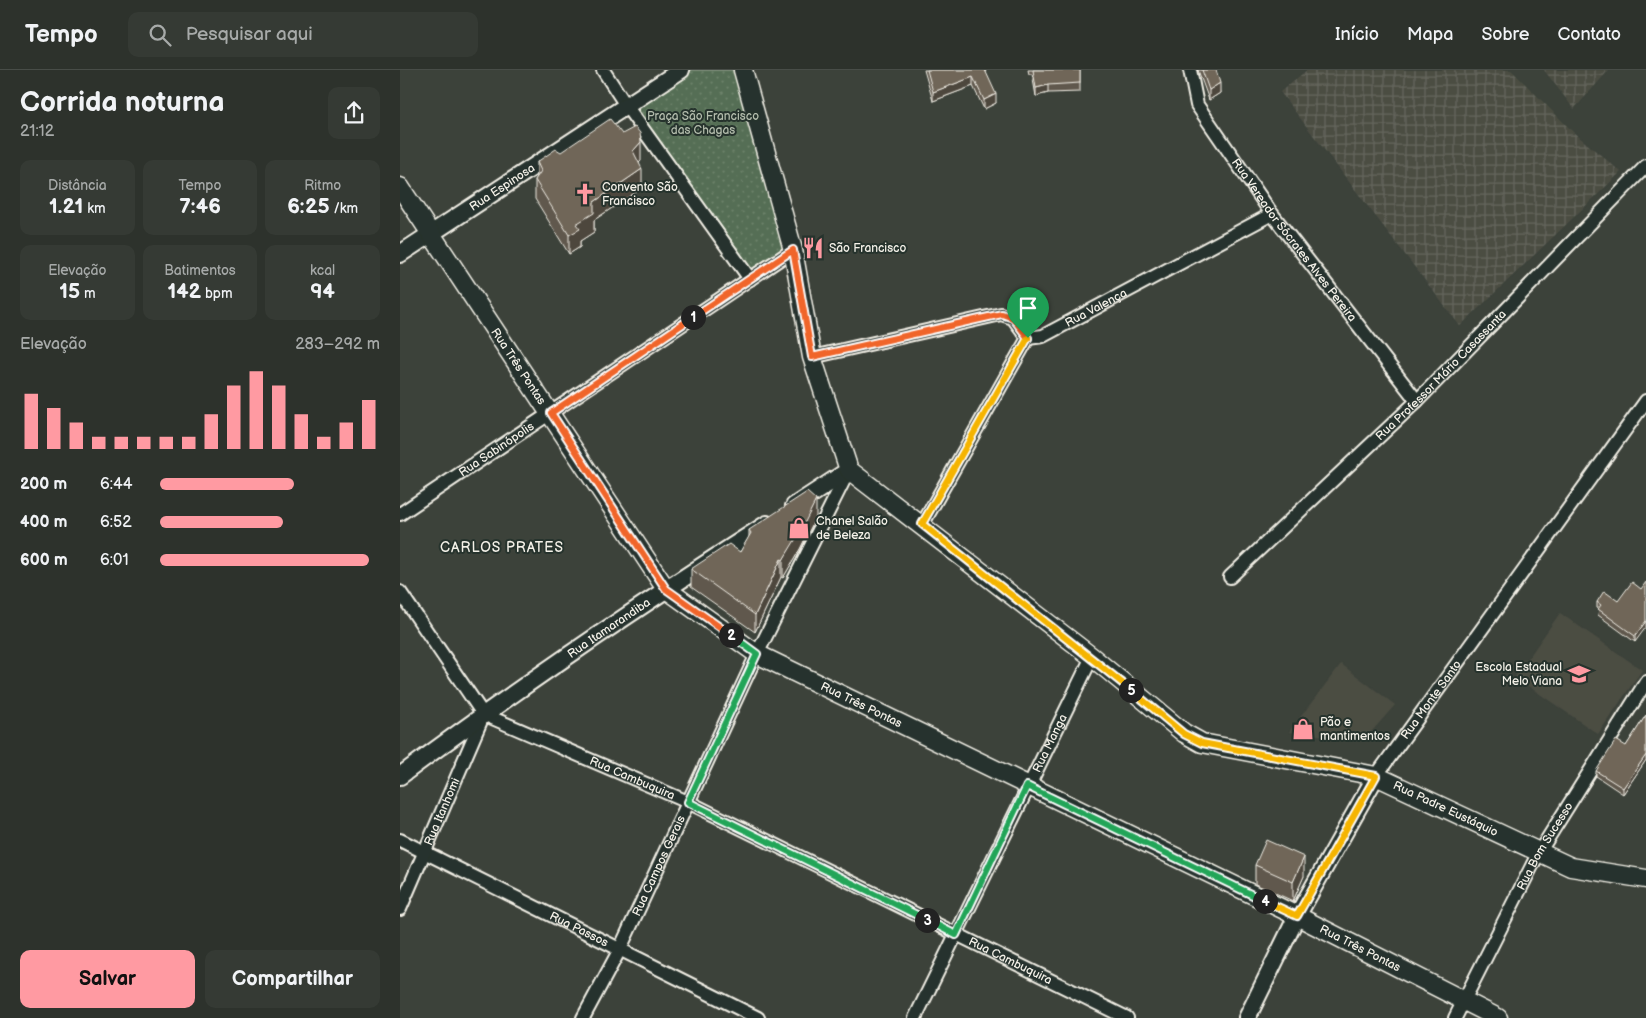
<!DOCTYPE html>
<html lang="pt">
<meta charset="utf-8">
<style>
:root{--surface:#2d322c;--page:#353a34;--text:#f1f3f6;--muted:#a7aaa9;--line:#484d48;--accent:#ff9aa2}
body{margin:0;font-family:"Balsamiq Sans",sans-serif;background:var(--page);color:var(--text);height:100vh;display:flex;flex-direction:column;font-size:19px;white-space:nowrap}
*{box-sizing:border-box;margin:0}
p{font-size:16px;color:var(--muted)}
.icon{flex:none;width:28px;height:28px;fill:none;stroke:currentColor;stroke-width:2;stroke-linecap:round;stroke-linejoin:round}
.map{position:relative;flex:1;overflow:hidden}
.sheet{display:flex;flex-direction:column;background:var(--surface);width:400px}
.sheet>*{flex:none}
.pin{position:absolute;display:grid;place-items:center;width:42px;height:42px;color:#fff;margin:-51px -21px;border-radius:50% 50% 50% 0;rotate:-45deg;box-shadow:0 0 5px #0007}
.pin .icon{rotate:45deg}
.km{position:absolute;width:25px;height:25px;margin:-12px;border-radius:50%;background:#222;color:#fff;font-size:14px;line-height:25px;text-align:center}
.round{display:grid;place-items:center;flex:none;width:52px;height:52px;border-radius:10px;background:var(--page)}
.summary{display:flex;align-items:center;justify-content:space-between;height:85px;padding:0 20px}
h1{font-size:28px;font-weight:700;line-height:38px}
.stats{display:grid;grid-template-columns:repeat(3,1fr);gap:8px;height:85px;padding:5px 20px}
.stats div{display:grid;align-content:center;border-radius:10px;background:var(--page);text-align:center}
.stats b{font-size:21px;font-weight:700}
.stats small{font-size:14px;font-weight:400}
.stats p{font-size:14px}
.chart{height:140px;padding:10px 20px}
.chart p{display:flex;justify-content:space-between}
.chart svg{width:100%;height:90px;margin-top:5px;stroke:var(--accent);stroke-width:6}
.button{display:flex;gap:10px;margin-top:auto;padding:10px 20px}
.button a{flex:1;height:58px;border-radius:10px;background:var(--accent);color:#111;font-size:20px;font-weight:700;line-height:58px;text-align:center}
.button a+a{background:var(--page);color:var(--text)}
ul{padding:0 20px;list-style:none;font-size:16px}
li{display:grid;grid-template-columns:80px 60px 1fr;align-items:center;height:38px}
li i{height:12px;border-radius:6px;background:var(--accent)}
header{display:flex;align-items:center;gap:30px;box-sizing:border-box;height:70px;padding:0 25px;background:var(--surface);border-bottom:1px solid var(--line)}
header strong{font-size:24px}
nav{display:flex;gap:28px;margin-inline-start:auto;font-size:18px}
.search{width:350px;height:45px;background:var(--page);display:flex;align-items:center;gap:12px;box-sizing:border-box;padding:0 18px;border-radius:10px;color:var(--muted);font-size:19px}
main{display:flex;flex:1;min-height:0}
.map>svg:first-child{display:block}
.built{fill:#4c4d43}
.industrial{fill:url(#industrial-grid)}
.park{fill:url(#park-dots);stroke:#a4b09e}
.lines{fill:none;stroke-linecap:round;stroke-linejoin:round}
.minor-casing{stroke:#f4f1e8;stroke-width:16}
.tertiary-casing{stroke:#f4f1e8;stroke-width:20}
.secondary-casing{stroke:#f4f1e8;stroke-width:21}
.minor{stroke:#26332d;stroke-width:12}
.tertiary{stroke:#26332d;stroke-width:16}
.secondary{stroke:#26332d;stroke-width:18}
.wall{fill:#60584d;stroke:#f4f1e8}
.shaded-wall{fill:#4e473e;stroke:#f4f1e8}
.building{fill:#706659;stroke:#f4f1e8}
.split-1-casing{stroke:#fff;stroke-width:10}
.split-2-casing{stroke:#fff;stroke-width:10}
.split-3-casing{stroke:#fff;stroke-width:10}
.split-4-casing{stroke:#fff;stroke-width:10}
.split-5-casing{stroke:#fff;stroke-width:10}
.split-6-casing{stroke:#fff;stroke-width:10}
.split-1{stroke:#f0652b;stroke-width:6}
.split-2{stroke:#f0652b;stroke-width:6}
.split-3{stroke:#22a559;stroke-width:6}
.split-4{stroke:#22a559;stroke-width:6}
.split-5{stroke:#f5b400;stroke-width:6}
.split-6{stroke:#f5b400;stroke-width:6}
.labels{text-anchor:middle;stroke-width:4;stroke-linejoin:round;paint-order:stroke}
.park-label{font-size:12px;fill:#b4bdad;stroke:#26332d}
.street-label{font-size:12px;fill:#f4f1e8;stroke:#26332d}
.poi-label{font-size:12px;fill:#f4f1e8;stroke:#26332d;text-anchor:start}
.neighbourhood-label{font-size:14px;letter-spacing:1px;fill:#f4f1e8;stroke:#26332d}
</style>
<header>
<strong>Tempo</strong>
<div class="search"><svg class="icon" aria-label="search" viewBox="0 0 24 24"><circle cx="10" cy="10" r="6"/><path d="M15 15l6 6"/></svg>Pesquisar aqui</div>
<nav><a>Início</a><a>Mapa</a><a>Sobre</a><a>Contato</a></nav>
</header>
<main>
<section class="sheet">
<div class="summary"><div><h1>Corrida noturna</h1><p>21:12</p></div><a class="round"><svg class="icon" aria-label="share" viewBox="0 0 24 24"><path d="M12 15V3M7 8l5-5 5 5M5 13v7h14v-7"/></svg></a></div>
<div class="stats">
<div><p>Distância</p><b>1.21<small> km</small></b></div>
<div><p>Tempo</p><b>7:46</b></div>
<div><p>Ritmo</p><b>6:25<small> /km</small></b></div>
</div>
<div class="stats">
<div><p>Elevação</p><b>15<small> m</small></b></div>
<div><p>Batimentos</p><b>142<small> bpm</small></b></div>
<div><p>kcal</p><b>94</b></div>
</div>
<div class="chart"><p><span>Elevação</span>283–292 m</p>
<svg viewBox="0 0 160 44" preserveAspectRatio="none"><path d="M5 44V17M15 44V24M25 44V31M35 44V38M45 44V38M55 44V38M65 44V38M75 44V38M85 44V27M95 44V13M105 44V6M115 44V13M125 44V27M135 44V38M145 44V31M155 44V20"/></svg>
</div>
<ul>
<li><b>200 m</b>6:44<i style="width:61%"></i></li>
<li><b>400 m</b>6:52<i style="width:56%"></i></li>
<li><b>600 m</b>6:01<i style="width:95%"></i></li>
</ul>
<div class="button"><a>Salvar</a><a>Compartilhar</a></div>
</section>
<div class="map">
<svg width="1246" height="948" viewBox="0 0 1246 948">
<defs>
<pattern id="industrial-grid" width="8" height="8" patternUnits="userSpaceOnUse" patternTransform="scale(1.25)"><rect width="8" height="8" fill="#4c4d43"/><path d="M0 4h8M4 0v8" fill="none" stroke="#66675e"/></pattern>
<pattern id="park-dots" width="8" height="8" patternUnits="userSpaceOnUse" patternTransform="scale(1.25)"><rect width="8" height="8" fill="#556e54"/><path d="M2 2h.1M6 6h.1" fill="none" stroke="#6e836d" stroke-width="1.8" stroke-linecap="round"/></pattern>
</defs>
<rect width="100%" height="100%" fill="#3c423a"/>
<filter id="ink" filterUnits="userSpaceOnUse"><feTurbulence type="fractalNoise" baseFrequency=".02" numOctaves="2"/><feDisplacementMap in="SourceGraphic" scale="10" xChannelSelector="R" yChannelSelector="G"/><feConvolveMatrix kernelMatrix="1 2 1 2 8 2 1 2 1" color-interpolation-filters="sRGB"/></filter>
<g filter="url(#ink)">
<path class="built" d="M 1160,543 L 1242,600 L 1198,664 L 1115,607 Z
M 941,594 L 995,635 L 964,670 L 889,662 Z"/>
<path class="industrial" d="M 907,0 L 1111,0 L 1173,62 L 1221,102 L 1060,256 L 880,22 Z
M 1144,0 L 1209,0 L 1174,39 Z"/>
<path class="park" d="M 281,0 L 343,0 L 393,180 L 350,209 L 227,37 Z"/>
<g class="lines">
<g class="minor-casing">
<g id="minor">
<path d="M 203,0 L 227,37 L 350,209"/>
<path id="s1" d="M 790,0 L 797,35 L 872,144 L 1017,331"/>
<path id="s2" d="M 628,268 L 643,266 L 872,144"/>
<path d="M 412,287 L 601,244 L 613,248 L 628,268"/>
<path id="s3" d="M 0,444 L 393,180"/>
<path d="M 522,455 L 628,268"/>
<path id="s4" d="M 830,507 L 1017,331 L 1246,96"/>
<path id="s5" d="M 0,522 L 83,644 L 288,732 L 727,948"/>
<path id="s6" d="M 976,706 L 1246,331"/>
<path id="s7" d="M 0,770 L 358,948"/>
<path id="s8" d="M 0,839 L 83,646"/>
<path id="s9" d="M 183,948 L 219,881 L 357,584 L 449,400"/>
<path id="s10" d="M 515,948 L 692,587"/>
<path id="s11" d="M 1055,948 L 1138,784 L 1246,612"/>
</g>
</g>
<g class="tertiary-casing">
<g id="tertiary">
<path id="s12" d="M 0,184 L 281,0"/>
<path d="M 394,436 L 449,400"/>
<path id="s13" d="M 0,706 C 119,617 242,534 367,454"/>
<path d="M 847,948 L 897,846 L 976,706"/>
</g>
</g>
<g class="secondary-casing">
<g id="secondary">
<path id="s14" d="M 343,0 L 393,180 L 412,287 L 449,400 L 692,587 L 784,663 L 802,673 L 976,706 L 1171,797 L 1246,809"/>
<path id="s15" d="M 0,117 L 266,519 L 357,584 L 897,846 L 1098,948"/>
</g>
</g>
<use href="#minor" class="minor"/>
<use href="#tertiary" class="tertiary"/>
<use href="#secondary" class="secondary"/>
</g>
<path class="wall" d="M 524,0 L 585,0 L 596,33 L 584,39 L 573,16 L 533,31 Z
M 628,0 L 680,0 L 680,22 L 648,23 L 636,26 L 632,4 L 629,4 Z
M 798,0 L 816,0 L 820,23 L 809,30 Z
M 241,91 L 239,93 L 242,118 L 194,150 L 194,162 L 180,171 L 180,177 L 169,184 L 135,129 L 135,110 L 137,107 L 137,92 Z
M 416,447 L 400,479 L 383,508 L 381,507 L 355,562 L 291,517 L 291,499 L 340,482 L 349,467 L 349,460 Z
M 1241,519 L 1235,572 L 1198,545 L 1199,539 L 1197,538 L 1197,532 L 1218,531 Z
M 1246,645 L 1246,690 L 1223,724 L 1196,706 L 1196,701 L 1226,676 Z
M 855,795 L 904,806 L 893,831 L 855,814 Z"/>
<path class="shaded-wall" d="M 573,7 L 573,16 L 533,31 L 533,22 Z
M 820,13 L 820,23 L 809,30 L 809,20 Z
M 648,15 L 648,23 L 636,26 L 636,18 Z
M 596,24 L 596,33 L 584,39 L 584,30 Z
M 241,72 L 241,91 L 233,99 L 233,81 Z
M 242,99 L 242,118 L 194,150 L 194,162 L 180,171 L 180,177 L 169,184 L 169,165 L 176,154 L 194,132 Z
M 416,430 L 416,447 L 400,479 L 383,508 L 383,490 Z
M 381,489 L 381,507 L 355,562 L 355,545 Z
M 1246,551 L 1246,557 L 1235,572 L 1235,566 Z
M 1246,685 L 1246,690 L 1223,724 L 1223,718 Z
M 904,787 L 904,806 L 893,831 L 893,812 Z"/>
<path class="building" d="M 527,0 L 585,0 L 596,24 L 584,30 L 573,7 L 533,22 Z
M 633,0 L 680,0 L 680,13 L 648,15 L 636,18 Z
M 802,0 L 816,0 L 820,13 L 809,20 Z
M 210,49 L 222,64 L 235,57 L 240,63 L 241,72 L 233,81 L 242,99 L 194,132 L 194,143 L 176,154 L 180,159 L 169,165 L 135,110 L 141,101 L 137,92 L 156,79 L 161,82 Z
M 407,422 L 416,430 L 400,462 L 383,490 L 381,489 L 355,545 L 291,499 L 329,474 L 340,482 L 351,463 L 349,460 Z
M 1232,512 L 1241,519 L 1246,512 L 1246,551 L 1235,566 L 1198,539 L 1201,535 L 1197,532 L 1204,521 L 1218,531 Z
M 1246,645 L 1246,685 L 1223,718 L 1196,701 L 1216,670 L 1226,676 Z
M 866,770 L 904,787 L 893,812 L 855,795 Z"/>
</g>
<g class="lines" filter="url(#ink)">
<g class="split-1-casing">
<path id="split-1" d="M 293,247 L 393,180 L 412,287 L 602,244 L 613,248 L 628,268"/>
</g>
<g class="split-2-casing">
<path id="split-2" d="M 293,247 L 151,343 L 266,519 L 331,565"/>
</g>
<g class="split-3-casing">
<path id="split-3" d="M 331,565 L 357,584 L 288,732 L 527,850"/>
</g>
<g class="split-4-casing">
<path id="split-4" d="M 527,850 L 556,865 L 627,716 L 865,831"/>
</g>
<g class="split-5-casing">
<path id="split-5" d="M 731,620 L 784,664 L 802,673 L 976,706 L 897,846 L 865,831"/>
</g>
<g class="split-6-casing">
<path id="split-6" d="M 628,268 L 522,454 L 731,620"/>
</g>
<use href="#split-1" class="split-1"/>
<use href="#split-2" class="split-2"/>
<use href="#split-3" class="split-3"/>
<use href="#split-4" class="split-4"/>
<use href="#split-5" class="split-5"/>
<use href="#split-6" class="split-6"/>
</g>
<defs>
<g id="church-bare" transform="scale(1.725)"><path d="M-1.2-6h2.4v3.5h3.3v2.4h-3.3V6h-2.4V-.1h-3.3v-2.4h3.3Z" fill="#ff9aa2" stroke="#26332d" stroke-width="2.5" paint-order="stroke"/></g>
<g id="restaurant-bare" transform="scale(1.725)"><path d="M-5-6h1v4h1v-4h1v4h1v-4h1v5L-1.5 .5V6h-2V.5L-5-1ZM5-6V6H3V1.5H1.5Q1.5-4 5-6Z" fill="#ff9aa2" stroke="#26332d" stroke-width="2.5" paint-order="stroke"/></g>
<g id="shop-bare" transform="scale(1.725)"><path d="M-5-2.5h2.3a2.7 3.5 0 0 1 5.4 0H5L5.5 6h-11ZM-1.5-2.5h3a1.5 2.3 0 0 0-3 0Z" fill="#ff9aa2" stroke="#26332d" stroke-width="2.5" paint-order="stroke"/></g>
<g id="school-bare" transform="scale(1.725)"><path d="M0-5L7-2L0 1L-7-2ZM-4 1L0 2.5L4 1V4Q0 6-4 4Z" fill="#ff9aa2" stroke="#26332d" stroke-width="2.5" paint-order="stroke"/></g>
</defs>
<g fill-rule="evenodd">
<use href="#church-bare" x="185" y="124"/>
<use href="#restaurant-bare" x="413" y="178"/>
<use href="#shop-bare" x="399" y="458"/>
<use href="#school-bare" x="1179" y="604"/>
<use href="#shop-bare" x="903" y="659"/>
</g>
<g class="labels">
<g class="park-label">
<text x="303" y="50">Praça São Francisco<tspan x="303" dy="14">das Chagas</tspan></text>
</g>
<g class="street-label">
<text dy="4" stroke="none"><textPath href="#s12" startOffset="122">Rua Espinosa</textPath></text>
<text dy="4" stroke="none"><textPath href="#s1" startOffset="202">Rua Vereador Sócrates Alves Pereira</textPath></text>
<text dy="4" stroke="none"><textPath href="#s2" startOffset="75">Rua Valença</textPath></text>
<text dy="4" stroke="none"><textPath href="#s15" startOffset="215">Rua Três Pontas</textPath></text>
<text dy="4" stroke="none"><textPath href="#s4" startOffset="292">Rua Professor Mário Casassanta</textPath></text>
<text dy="4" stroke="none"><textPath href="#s3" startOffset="116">Rua Sabinópolis</textPath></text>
<text dy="4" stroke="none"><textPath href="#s13" startOffset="256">Rua Itamarandiba</textPath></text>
<text dy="4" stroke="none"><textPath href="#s6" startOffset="94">Rua Monte Santo</textPath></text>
<text dy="4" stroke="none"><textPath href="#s15" startOffset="710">Rua Três Pontas</textPath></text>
<text dy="4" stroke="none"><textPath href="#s10" startOffset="306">Rua Manga</textPath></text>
<text dy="4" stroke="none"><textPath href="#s5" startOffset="310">Rua Cambuquira</textPath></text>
<text dy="4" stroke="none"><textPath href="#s14" startOffset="1115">Rua Padre Eustáquio</textPath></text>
<text dy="4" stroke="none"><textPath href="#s8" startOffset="106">Rua Itanhomi</textPath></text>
<text dy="4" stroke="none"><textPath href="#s11" startOffset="194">Rua Bom Sucesso</textPath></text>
<text dy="4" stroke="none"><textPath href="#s9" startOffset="170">Rua Campos Gerais</textPath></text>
<text dy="4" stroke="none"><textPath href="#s7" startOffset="200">Rua Passos</textPath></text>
<text dy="4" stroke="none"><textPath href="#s15" startOffset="1265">Rua Três Pontas</textPath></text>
<text dy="4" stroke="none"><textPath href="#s5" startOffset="730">Rua Cambuquira</textPath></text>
</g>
<g class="poi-label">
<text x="202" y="121">Convento São<tspan x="202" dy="14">Francisco</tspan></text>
<text x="429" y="182">São Francisco</text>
<text x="416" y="455">Chanel Salão<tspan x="416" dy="14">de Beleza</tspan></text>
<text x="1162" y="601" text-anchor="end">Escola Estadual<tspan x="1162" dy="14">Melo Viana</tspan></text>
<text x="920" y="656">Pão e<tspan x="920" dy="14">mantimentos</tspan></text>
</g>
<g class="neighbourhood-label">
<text x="102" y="482">CARLOS PRATES</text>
</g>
</g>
</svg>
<div class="pin" style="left:628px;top:268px;background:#1e9e55"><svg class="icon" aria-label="arrive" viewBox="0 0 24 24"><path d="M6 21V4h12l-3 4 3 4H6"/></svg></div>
<b class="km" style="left:293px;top:247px">1</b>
<b class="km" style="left:331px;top:565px">2</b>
<b class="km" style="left:527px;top:850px">3</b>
<b class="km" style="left:865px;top:831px">4</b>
<b class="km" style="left:731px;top:620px">5</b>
</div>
</main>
